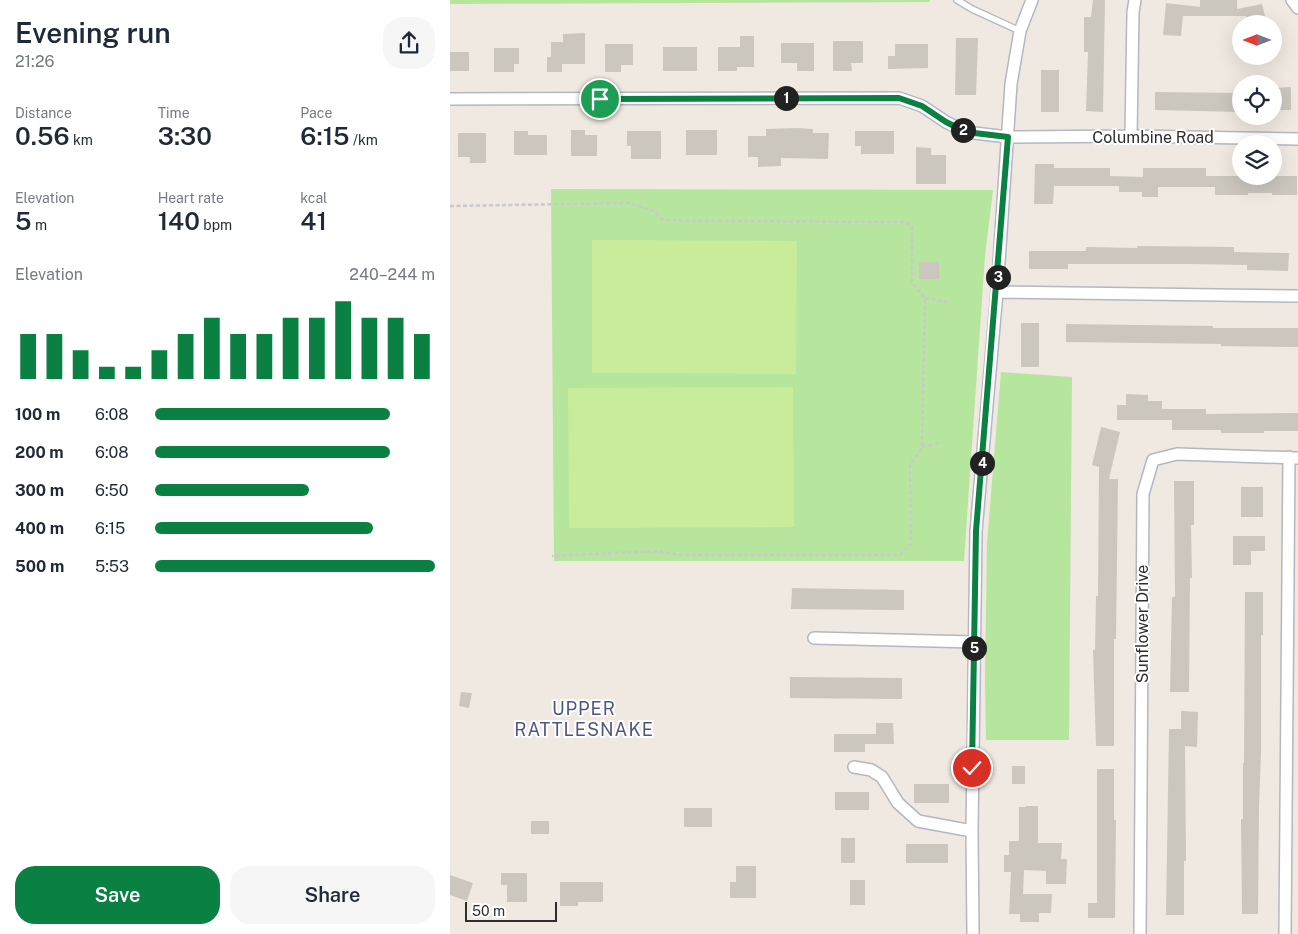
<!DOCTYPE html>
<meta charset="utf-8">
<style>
:root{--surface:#fff;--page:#f6f6f7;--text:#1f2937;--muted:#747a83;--accent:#0b8043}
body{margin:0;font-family:"Public Sans",sans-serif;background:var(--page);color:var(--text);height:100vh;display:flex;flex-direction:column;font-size:19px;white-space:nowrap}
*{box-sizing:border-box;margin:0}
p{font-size:16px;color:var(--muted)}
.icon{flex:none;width:28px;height:28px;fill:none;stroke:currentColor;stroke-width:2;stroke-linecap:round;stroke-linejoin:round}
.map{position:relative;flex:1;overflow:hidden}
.details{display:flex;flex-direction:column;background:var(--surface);width:450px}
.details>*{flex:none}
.needle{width:32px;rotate:270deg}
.buttons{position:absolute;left:782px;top:15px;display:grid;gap:10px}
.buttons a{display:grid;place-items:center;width:50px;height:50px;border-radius:50%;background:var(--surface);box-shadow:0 5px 20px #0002;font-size:25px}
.scale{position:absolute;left:15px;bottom:12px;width:92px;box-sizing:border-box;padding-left:5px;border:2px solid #2e2e2e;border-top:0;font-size:14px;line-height:18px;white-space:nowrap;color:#2e2e2e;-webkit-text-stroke:4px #fff;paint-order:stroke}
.pin{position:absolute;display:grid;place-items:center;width:42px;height:42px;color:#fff;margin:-21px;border:2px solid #fff;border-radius:50%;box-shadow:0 1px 5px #0007}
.km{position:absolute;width:25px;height:25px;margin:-12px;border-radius:50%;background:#222;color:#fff;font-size:14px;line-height:25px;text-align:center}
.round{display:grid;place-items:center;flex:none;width:52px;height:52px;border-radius:20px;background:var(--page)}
.overview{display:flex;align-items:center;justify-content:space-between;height:85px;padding:0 15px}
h1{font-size:28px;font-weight:600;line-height:38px}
.metrics{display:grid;grid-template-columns:repeat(3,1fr);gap:8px;height:85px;padding:5px 15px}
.metrics div{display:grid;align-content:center}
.metrics b{font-size:25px;font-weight:600}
.metrics small{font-size:14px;font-weight:400}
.metrics p{font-size:14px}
.chart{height:140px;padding:10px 15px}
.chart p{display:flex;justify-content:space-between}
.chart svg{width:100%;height:90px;margin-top:5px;stroke:var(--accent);stroke-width:6}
.primary-button{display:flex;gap:10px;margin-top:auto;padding:10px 15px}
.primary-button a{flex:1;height:58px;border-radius:20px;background:var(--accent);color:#fff;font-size:20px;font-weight:600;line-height:58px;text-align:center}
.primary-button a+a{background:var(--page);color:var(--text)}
ul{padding:0 15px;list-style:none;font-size:16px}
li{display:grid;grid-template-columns:80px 60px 1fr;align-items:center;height:38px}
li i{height:12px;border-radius:6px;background:var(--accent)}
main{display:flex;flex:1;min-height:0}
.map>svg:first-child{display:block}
.green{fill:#b6e59e}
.pitch{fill:#c9ec9a}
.building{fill:#cbc7bf}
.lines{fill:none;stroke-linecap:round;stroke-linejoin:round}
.lane-casing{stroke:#b4b7c1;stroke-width:8}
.street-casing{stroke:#b4b7c1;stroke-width:14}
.path{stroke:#c9c9c9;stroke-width:2.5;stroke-dasharray:4 2.5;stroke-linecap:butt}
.lane{stroke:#fff;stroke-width:5.5}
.street{stroke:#fff;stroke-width:11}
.route-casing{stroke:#fff;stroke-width:10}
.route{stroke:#0b8043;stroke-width:6}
.labels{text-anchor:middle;stroke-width:4;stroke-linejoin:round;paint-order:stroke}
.street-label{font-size:16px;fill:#2e2e2e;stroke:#fff}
.neighbourhood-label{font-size:18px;letter-spacing:1px;fill:#4d5680;stroke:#fff}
</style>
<main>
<section class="details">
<div class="overview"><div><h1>Evening run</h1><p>21:26</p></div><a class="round"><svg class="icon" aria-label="share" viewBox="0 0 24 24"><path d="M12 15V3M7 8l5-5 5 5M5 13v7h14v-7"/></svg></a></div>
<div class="metrics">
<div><p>Distance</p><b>0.56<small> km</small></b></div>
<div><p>Time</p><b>3:30</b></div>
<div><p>Pace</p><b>6:15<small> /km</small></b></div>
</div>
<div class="metrics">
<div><p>Elevation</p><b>5<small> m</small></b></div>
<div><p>Heart rate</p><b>140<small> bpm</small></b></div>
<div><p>kcal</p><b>41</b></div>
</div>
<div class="chart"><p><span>Elevation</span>240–244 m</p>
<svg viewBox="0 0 160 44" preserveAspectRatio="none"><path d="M5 44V22M15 44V22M25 44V30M35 44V38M45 44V38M55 44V30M65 44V22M75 44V14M85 44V22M95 44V22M105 44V14M115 44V14M125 44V6M135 44V14M145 44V14M155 44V22"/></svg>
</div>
<ul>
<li><b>100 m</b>6:08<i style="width:84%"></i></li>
<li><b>200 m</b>6:08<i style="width:84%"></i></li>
<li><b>300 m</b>6:50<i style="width:55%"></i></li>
<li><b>400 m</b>6:15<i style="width:78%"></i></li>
<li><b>500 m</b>5:53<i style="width:100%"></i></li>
</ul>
<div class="primary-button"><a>Save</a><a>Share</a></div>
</section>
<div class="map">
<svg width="848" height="934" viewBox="0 0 848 934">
<rect width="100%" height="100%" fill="#efe9e1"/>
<path class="green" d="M 0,0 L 480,0 L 480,2 L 0,4 Z
M 101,189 L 543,190 L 535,256 L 514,561 L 104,561 Z
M 551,372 L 622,377 L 619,740 L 536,740 L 535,679 L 537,543 Z"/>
<path class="pitch" d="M 142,240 L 347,241 L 346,374 L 142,373 Z
M 343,387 L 344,527 L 119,528 L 118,388 Z"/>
<path class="building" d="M 643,0 L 655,0 L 653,112 L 636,111 L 638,52 L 634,52 L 634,17 L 641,17 Z
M 750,0 L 787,0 L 787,9 L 812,4 L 817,24 L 798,24 L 796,16 L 733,16 L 731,36 L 713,35 L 716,3 L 750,7 Z
M 135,33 L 135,64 L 112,64 L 112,72 L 97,72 L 97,57 L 101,57 L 101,42 L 113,42 L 113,34 Z
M 290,36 L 304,36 L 304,67 L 287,67 L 287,71 L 268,71 L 268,47 L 290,47 Z
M 506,38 L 528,38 L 526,95 L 505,95 Z
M 383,41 L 413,41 L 413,63 L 401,63 L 402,71 L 383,71 Z
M 331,43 L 364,43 L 364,71 L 347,71 L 347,63 L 331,63 Z
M 155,44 L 183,44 L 183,65 L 171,65 L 171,72 L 155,72 Z
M 445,44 L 478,44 L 478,68 L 438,69 L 438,56 L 445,56 Z
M 213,47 L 247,47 L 247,71 L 213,71 Z
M 44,48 L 69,48 L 69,64 L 64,64 L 64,72 L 44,72 Z
M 0,52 L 19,52 L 19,71 L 0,71 Z
M 591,70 L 609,70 L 609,112 L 591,112 Z
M 841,87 L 841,110 L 824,110 L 824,88 Z
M 705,92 L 791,93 L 791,112 L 705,110 Z
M 348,128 L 363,129 L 363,133 L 379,133 L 378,159 L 331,158 L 331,166 L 308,167 L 308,157 L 298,157 L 298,136 L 316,136 L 316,129 Z
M 121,130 L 135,130 L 135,135 L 147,135 L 147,156 L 121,156 Z
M 236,130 L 267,130 L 267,155 L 236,155 Z
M 64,131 L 78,131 L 78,135 L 97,135 L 97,155 L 64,155 Z
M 177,131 L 211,131 L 211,159 L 181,159 L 181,146 L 177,146 Z
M 405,131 L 444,131 L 444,154 L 411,154 L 411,146 L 405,146 Z
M 8,133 L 36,133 L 36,163 L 20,163 L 20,157 L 8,157 Z
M 466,147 L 481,148 L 481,155 L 496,155 L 496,184 L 466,184 Z
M 585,164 L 604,164 L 604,168 L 660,168 L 660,176 L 693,177 L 693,168 L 756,168 L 756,176 L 847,176 L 847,195 L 822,195 L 822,193 L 798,193 L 798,195 L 765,195 L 765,187 L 708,187 L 708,197 L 692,197 L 692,192 L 669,192 L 669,186 L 604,186 L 603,204 L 584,204 Z
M 687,246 L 784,247 L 784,252 L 839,253 L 838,271 L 797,270 L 797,265 L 742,264 L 618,264 L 618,269 L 579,269 L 579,251 L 636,251 L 636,247 L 687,248 Z
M 469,262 L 489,262 L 489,279 L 469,279 Z
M 571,323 L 589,323 L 589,367 L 571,367 Z
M 616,324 L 763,326 L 763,328 L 848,328 L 848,347 L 771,346 L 771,344 L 616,342 Z
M 676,394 L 698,395 L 698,401 L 712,401 L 712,409 L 756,409 L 756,414 L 848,413 L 848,431 L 814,431 L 814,433 L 771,433 L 771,430 L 722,430 L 722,420 L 667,420 L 667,405 L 676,405 Z
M 651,427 L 670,432 L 659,479 L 668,479 L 666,639 L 664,639 L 664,746 L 646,746 L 643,650 L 645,650 L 646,596 L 648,596 L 649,467 L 642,465 Z
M 724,481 L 744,481 L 744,525 L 741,525 L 742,578 L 740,578 L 739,692 L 720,692 L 722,597 L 725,597 Z
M 791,487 L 813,487 L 813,517 L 791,517 Z
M 783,536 L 815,536 L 815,551 L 801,551 L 801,565 L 783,565 Z
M 342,588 L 454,590 L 454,610 L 341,609 Z
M 795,592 L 813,592 L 813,635 L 811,635 L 811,752 L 809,807 L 808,914 L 792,914 L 791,819 L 793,819 L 793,763 L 794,763 Z
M 340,677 L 452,678 L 452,699 L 340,698 Z
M 11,692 L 22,693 L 19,708 L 9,706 Z
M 731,711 L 748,712 L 747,747 L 735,746 L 736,861 L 734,861 L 734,915 L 716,915 L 719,729 L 731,729 Z
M 426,723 L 443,723 L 444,744 L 415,744 L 415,752 L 384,752 L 384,734 L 426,734 Z
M 562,766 L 575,766 L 575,784 L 562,784 Z
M 647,769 L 664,769 L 664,820 L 666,820 L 665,918 L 638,918 L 638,903 L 647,903 Z
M 464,784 L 499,784 L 499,803 L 464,803 Z
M 385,792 L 419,792 L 419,810 L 385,810 Z
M 576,806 L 588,806 L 588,843 L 612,843 L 611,859 L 617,859 L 616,884 L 596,884 L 596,871 L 574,870 L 573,894 L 602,894 L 601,913 L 589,913 L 589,922 L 570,922 L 570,914 L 559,914 L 561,872 L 554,872 L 554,855 L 559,855 L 559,841 L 569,841 L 569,807 L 576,807 Z
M 234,808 L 262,808 L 262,827 L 234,827 Z
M 81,821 L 99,821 L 99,834 L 81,834 Z
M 391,838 L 405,838 L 405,863 L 391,863 Z
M 456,844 L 498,844 L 498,863 L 456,863 Z
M 286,866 L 306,866 L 306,898 L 280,898 L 280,882 L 286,882 Z
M 51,873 L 77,873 L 77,902 L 57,902 L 57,885 L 51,885 Z
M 0,875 L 23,883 L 17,901 L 0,895 Z
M 400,880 L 415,880 L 415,905 L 400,905 Z
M 110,882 L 153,882 L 153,902 L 128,902 L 128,906 L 110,906 Z"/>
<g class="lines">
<g class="lane-casing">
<path id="lane" d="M 507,0 L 522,9 L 570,31"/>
</g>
<g class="street-casing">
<path id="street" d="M 842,0 L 848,8
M 0,99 L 449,98 L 472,106 L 496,122 L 516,132 L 558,137 L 681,136 L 848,139
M 681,136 L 683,12 L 685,0
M 547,292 L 848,296
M 364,638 L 524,642
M 404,767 L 421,770 L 432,777 L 448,803 L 468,821 L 522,831
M 523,934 L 522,831 L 526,531 L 547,292 L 561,84 L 570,31 L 582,0
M 690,934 L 693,494 L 703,460 L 727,454 L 848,458
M 835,934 L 839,457"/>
</g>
<path class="path" d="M 0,206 L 179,203 L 204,211 L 213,220 L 250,221 L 456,222 L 462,227 L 462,283 L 475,298 L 472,447 L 460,465 L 461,544 L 450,555 L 229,555 L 209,551 L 102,556
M 475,298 L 497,302
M 472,447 L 492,442"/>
<use href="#lane" class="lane"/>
<use href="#street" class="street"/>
</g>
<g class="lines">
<g class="route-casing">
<path id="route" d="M 150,99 L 449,98 L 472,106 L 496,122 L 516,132 L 558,137 L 526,531 L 522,768"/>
</g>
<use href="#route" class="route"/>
</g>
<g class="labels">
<g class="street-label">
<text x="703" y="143">Columbine Road</text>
<text transform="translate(692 624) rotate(-90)" y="6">Sunflower Drive</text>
</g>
<g class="neighbourhood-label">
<text x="134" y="715">UPPER<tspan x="134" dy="21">RATTLESNAKE</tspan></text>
</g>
</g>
</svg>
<div class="buttons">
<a><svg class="needle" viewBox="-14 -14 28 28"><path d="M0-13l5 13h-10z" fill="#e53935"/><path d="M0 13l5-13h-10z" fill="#747a83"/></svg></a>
<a><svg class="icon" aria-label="locate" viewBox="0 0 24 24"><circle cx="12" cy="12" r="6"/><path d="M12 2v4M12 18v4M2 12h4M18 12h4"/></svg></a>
<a><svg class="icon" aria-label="layers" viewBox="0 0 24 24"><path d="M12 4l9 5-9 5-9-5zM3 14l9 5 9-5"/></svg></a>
</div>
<div class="scale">50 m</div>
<div class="pin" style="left:150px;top:99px;background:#1e9e55"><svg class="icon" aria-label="arrive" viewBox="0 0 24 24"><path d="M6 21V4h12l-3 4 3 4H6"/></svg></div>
<div class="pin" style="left:522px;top:768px;background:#d93025"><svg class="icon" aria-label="check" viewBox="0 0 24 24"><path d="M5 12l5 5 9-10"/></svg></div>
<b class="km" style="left:336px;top:98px">1</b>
<b class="km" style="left:513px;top:130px">2</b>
<b class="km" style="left:548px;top:277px">3</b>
<b class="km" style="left:532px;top:463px">4</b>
<b class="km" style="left:524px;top:648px">5</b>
</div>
</main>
